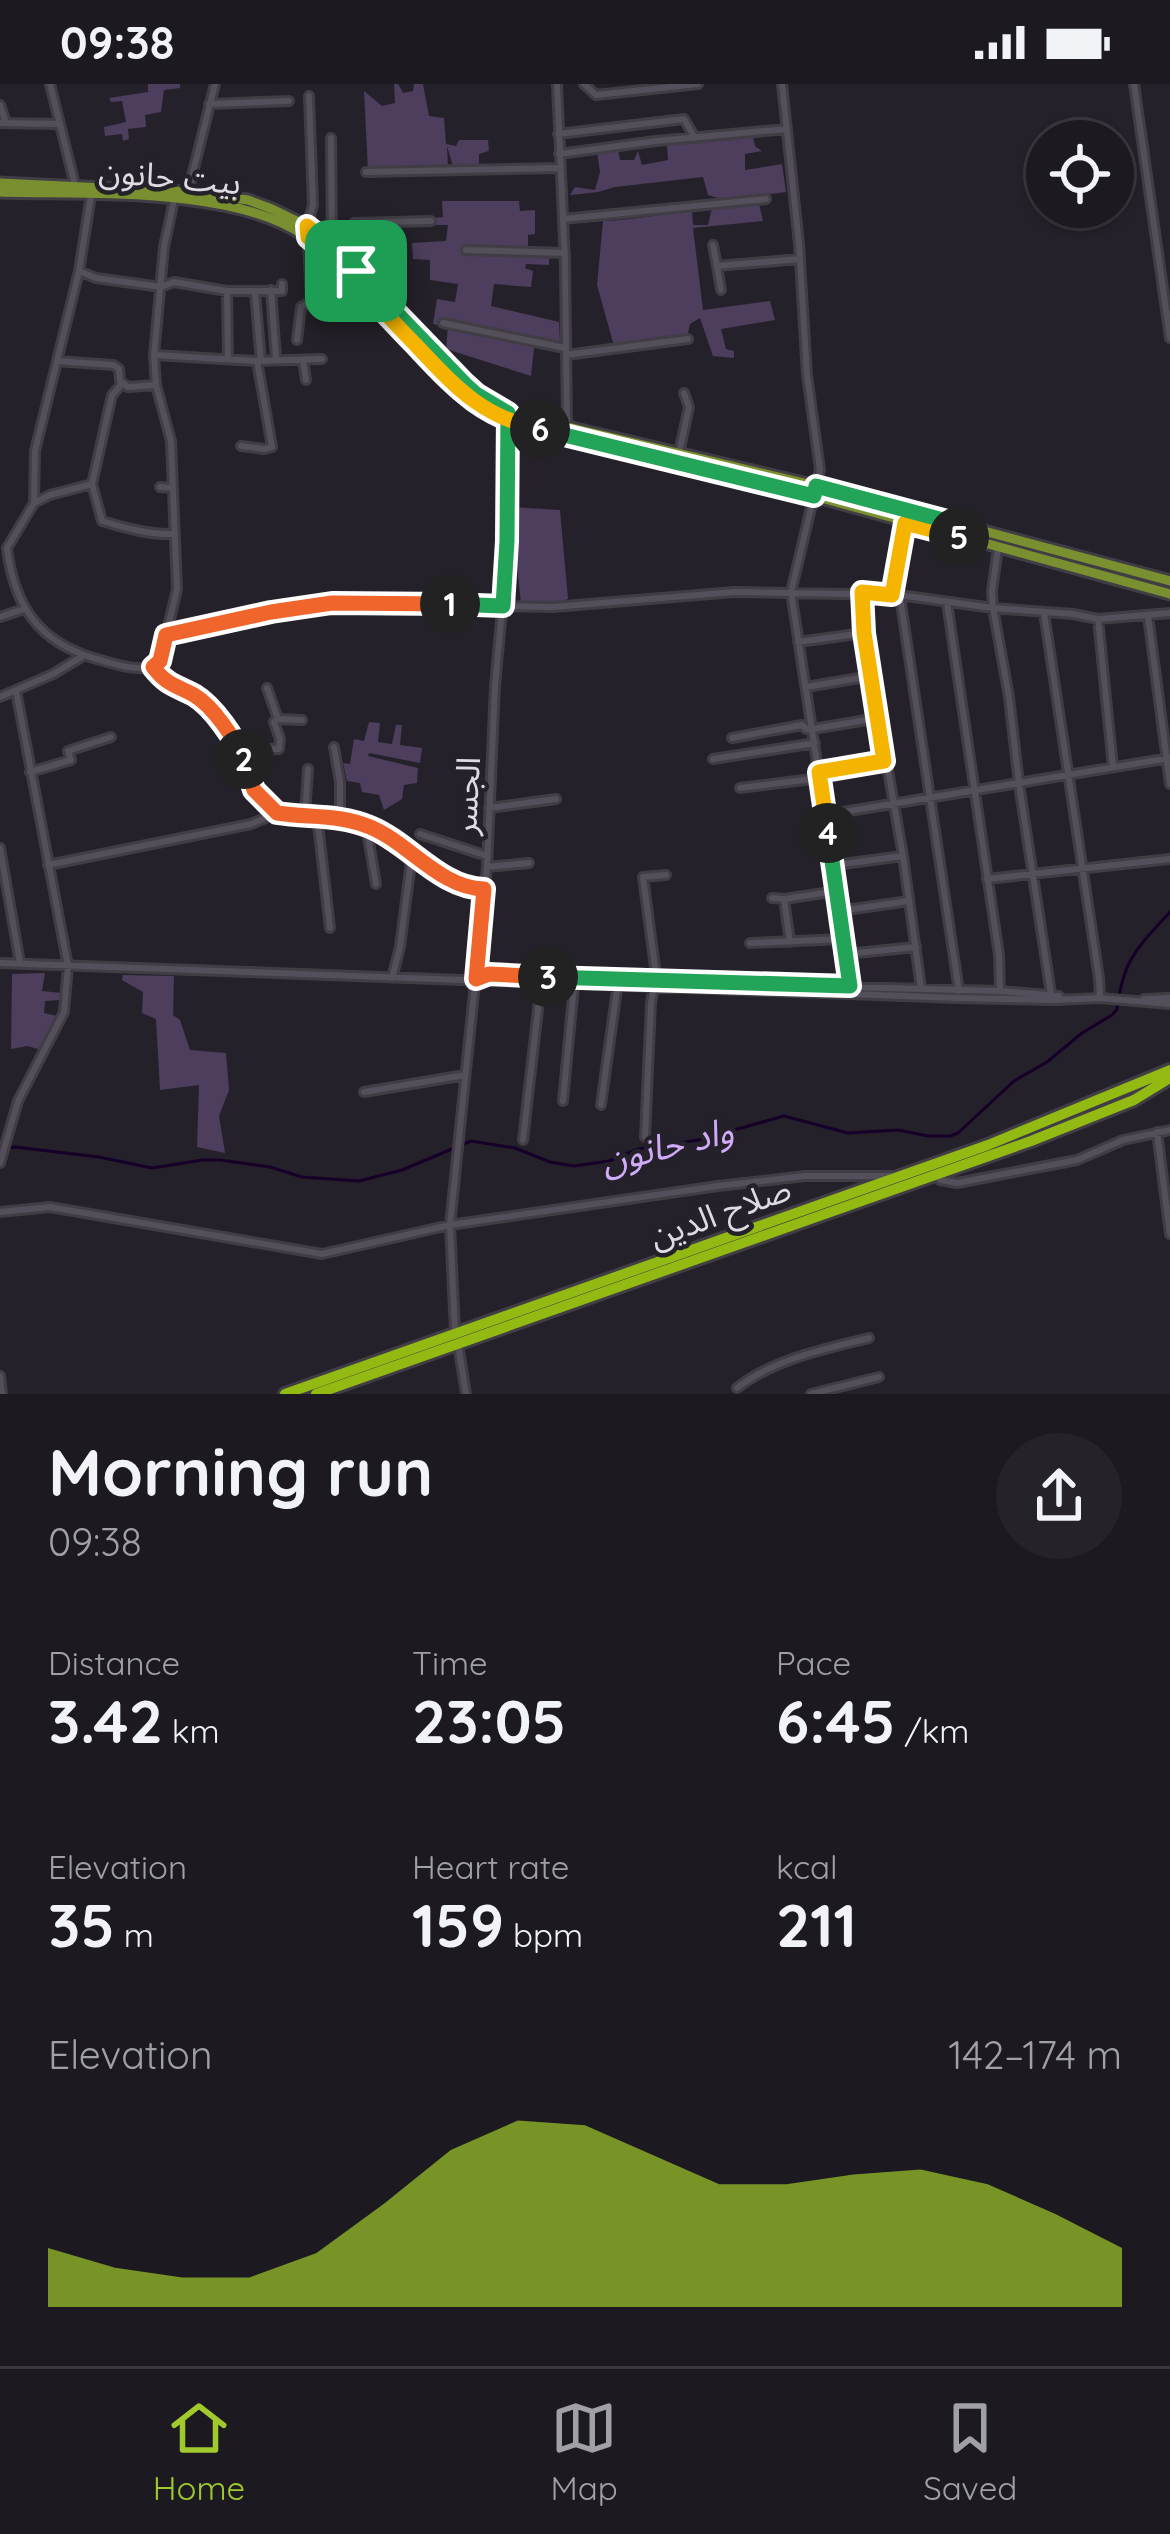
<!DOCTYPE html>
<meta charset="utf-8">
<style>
:root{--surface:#1c1920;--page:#252229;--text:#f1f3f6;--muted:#a0a0a5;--line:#3a383e;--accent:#a0c92b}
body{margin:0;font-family:Quicksand,"Noto Sans Arabic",sans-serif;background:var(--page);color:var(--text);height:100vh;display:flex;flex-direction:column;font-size:45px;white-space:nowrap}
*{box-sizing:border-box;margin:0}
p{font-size:39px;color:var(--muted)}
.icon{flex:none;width:66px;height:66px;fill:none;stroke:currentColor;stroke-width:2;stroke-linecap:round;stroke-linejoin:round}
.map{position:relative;height:1310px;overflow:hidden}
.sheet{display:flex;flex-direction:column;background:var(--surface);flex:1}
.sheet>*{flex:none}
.buttons{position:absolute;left:1026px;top:36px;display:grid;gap:24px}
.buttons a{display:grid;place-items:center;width:108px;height:108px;border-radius:50%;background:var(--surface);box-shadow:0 3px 9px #0004,0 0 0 3px var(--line);font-size:60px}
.pin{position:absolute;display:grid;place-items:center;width:102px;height:102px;color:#fff;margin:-51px;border-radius:24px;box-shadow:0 6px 18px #0006}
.km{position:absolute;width:60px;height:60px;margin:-30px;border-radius:50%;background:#222;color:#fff;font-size:33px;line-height:60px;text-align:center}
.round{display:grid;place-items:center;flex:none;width:126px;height:126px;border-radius:63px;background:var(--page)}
.overview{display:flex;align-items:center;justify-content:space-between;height:204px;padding:0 48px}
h1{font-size:66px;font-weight:700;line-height:90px}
.metrics{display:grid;grid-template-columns:repeat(3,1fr);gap:18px;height:204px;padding:12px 48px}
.metrics div{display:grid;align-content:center}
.metrics b{font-size:60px;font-weight:700}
.metrics small{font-size:33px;font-weight:400}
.metrics p{font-size:33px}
.chart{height:336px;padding:24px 48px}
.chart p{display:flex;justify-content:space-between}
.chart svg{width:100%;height:216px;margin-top:12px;fill:var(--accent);opacity:.7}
.status{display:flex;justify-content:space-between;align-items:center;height:84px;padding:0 60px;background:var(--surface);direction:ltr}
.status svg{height:33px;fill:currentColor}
.tab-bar{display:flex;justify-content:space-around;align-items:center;height:168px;border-top:3px solid var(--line);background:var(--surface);font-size:33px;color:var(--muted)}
.tab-bar a{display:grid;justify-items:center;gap:6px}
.tab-bar .on{color:var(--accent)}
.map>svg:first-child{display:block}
.green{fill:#4c3e5c}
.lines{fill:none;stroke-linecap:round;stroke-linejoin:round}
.stream{stroke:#160029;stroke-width:3}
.minor-casing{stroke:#413d45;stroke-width:12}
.major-casing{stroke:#413d45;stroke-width:15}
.highway-casing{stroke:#413d45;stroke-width:16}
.minor{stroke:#544f5a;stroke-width:6}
.major{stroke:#7a8f2f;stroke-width:9}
.highway{stroke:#93ba13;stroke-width:10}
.split-1-casing{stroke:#fff;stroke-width:24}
.split-2-casing{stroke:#fff;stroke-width:24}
.split-3-casing{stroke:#fff;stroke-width:24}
.split-4-casing{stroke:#fff;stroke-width:24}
.split-5-casing{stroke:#fff;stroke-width:24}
.split-6-casing{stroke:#fff;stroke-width:24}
.split-7-casing{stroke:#fff;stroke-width:24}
.split-1{stroke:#22a559;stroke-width:15}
.split-2{stroke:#f0652b;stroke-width:15}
.split-3{stroke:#f0652b;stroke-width:15}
.split-4{stroke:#22a559;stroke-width:15}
.split-5{stroke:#f5b400;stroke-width:15}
.split-6{stroke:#22a559;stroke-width:15}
.split-7{stroke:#f5b400;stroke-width:15}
.labels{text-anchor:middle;stroke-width:9;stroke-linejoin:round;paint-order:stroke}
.street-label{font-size:33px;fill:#dedce2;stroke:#25212a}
.water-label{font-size:36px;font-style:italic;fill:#d0abf8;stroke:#25212a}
</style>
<div class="status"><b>09:38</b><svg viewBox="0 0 49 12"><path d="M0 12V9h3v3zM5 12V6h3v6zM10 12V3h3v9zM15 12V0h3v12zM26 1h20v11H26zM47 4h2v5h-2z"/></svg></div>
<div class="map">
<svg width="1170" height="1310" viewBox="0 0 1170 1310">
<rect width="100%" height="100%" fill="#25212a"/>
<path class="green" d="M 148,0 L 180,0 L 180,4 L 164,6 L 161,28 L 145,31 L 146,43 L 128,45 L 129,55 L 123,57 L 122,50 L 105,52 L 104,43 L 126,38 L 122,17 L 111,18 L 109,14 L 148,8 Z
M 394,0 L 398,0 L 403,9 L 413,7 L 414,0 L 423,0 L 429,32 L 444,34 L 446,60 L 456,62 L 459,56 L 488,56 L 489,67 L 479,70 L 479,81 L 453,82 L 447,62 L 448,84 L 368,86 L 364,7 L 382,22 L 395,19 Z
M 753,53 L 755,62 L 762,67 L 745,70 L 745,86 L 782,80 L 786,108 L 725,116 L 708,111 L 703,93 L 615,103 L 598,108 L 570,111 L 575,103 L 595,106 L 600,88 L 597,68 L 618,65 L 620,76 L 634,76 L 638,67 L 642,81 L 668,76 L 667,61 Z
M 442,117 L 519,117 L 520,127 L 535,126 L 535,150 L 528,151 L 528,164 L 549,167 L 549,181 L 526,180 L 525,184 L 533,187 L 531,203 L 494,200 L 491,222 L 559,238 L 560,259 L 535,255 L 531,292 L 446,265 L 448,243 L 433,240 L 437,215 L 455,218 L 458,200 L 430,196 L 430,176 L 413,175 L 412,159 L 446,157 L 448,141 L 434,141 L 434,134 L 443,133 Z
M 759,120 L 763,137 L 693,144 L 703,226 L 770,217 L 775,236 L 721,245 L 726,265 L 734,267 L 734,274 L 713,272 L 700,234 L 690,240 L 687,253 L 614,262 L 597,201 L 603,137 C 633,136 661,130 692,127 L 693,141 L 708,141 L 712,124 Z
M 511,423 L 560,426 L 568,515 L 557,519 L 521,520 Z
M 369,638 L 380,639 L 378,658 L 392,660 L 396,641 L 402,641 L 400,661 L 422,664 L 420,679 L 369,669 L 368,672 L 418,684 L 417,699 L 404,701 L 402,715 L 384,726 L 379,711 L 362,708 L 360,699 L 347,697 L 343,679 L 350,680 L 354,655 L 364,657 Z
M 45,889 L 42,907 L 62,909 L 62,916 L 45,917 L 44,929 L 57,932 L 42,966 L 27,962 L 11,965 L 12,890 Z
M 123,891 L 174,892 L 173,931 L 180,936 L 190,966 L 226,969 L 229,1006 L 219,1032 L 225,1069 L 197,1063 L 199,1001 L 160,1006 L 156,935 L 142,929 L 143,908 L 122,896 Z"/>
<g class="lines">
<path class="stream" d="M 0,1064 L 15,1063 L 99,1073 L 152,1084 L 203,1076 L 220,1076 L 270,1083 L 302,1093 L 359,1097 L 402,1086 L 471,1057 L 515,1064 L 550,1078 L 574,1082 L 609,1077 L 638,1065 L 698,1056 L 784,1032 L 848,1049 L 898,1046 L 928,1052 L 950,1052 L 958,1049 L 1014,997 L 1047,978 L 1082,949 L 1112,931 L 1117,925 C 1123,875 1138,863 1170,828"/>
<g class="minor-casing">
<path id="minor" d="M 50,0 L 75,101
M 557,0 L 565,179 L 567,342
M 584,0 L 596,11 L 698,0
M 782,0 L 799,160 L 807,291 L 820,386 L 791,508 L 851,902
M 1134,0 L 1170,254
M 209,20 L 289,17
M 0,21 L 6,39
M 0,39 L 59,40
M 558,50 L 684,35 L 695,54
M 331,54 L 332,159
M 559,70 L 656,57 L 787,45
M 366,88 L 559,84
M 188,108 L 215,0
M 91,111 L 79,187 L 35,367 L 34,419 L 7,464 C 14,522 39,559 97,575 C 115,580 133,587 153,583 L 173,604 L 199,614 L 206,621 L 239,664 L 254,706 L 277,729 L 340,732 L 366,741 L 376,800
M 563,135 L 766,115
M 713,161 L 717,182
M 466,166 L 565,169
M 356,185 L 354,139 L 431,137
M 79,187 L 96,194 L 161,203 L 174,198 L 227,207 L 282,207 L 282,200
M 271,206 L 276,274
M 721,206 L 717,182 L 800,175
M 227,207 L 228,274
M 255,209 L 261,277
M 443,239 L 565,264
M 297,256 L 301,223 L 311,217 L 307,142 L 313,121 L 309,12
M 154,271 L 257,277 L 322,275
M 566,271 L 688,255
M 303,276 L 306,296
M 57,277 L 113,281 L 119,285 L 120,297 L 128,303 L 156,301
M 241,362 L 264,365 L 272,363 L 257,277
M 679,369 L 689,323 L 684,309
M 92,400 L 102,437 C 125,444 150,451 174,450
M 160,403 L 172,404
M 34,419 L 50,411 L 92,400 L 112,311 L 122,300
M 998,464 L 992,507 L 993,524 L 1009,613 L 1019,700 L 1051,910
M 862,509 L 864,549 L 903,772 L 921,904
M 892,511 L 905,437
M 900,513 L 959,907
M 947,519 L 999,871 L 1000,907
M 1044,529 L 1099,894 L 1100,914
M 1148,532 L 1170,700
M 0,533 L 24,525
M 1098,535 L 1113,683
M 167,551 L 270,528 L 332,519 L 553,523 L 734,508 L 899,511 L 993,524 L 1073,530 L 1098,535 L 1170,529
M 798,558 L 864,549
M 153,583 L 160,577 L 177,505 L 171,357 L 156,301 L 154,271 L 164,163 L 174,116
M 806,603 L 871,592
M 267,604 L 278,635
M 0,613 L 53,590 L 83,572
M 732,654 L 802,641 L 806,645 L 813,645 L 878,634
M 334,663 L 340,698 L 340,732
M 243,672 L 258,665 L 279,665 L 280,655 L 274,638 L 278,635 L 302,636
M 713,675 L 815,659
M 30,688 L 71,676 L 68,667 L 111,653
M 819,688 L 884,677
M 740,704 L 820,694
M 489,724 L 556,715
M 305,731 L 308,685
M 825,731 L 1170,674
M 317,732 L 330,844
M 366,741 C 404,758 444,804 484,805
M 420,750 L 487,772
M 0,764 L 20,879
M 48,781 L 251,740 L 277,729
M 835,781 L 903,772
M 487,783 L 529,779
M 987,795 L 1170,775
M 772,814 L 784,815
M 839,827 L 909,817
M 790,858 L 784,815 L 837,807
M 750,859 L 843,855
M 846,870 L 916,863
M 0,879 L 957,914 L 1055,916 L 1100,914 L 1170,920
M 479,893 L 489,890 L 655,898 L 1000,907 L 1059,912
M 392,894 L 400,863 L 412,770
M 1144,915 L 1170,914
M 364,1008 L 465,991
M 563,1017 L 574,902
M 601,1021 L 618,898
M 1157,1048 L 1170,1150
M 645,1053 L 651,919 L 656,891 L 643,793 L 666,791
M 523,1056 L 541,899
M 0,1079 L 18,1017 L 64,928 L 68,882 L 16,607
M 938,1091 L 940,1096 L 957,1099 L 1077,1076 L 1123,1056 L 1170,1046
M 0,1128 L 50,1123 L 322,1170 L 450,1141 L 718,1102 L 805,1092 L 891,1092
M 455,1247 L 450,1141 L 487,783 L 495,602 L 506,482 L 509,334
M 458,1260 L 466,1310
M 0,1292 L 2,1310
M 737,1304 C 774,1275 825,1265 869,1254
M 811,1310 L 879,1293"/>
</g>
<g class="major-casing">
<path id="major" d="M 0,99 L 188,108 L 248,116 L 272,125 L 307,142 L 332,162 L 465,300 L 504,328 L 816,402 L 1170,497
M 0,108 C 87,111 233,102 305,152 C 328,168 346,189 365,209 C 393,238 420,266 447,296 L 467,313 L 501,335 L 814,412 L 1170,510"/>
</g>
<g class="highway-casing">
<path id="highway" d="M 285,1310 L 988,1061 L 1170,986
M 316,1310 L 1031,1057 L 1134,1016 L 1170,994"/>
</g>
<use href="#minor" class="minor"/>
<use href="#major" class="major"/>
<use href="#highway" class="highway"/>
</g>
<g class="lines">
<g class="split-1-casing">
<path id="split-1" d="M 356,187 L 465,300 L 476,310 L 508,329 L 507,457 L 503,522 L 450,520"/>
</g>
<g class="split-2-casing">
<path id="split-2" d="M 244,675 C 234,654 214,623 194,611 C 175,601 167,601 153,583 L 160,577 L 166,551 L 271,528 L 332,519 L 450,520"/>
</g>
<g class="split-3-casing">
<path id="split-3" d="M 244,675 L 254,706 L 277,729 C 309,734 339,730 370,743 C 409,759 440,804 484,805 L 476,895 L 489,890 L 548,893"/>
</g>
<g class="split-4-casing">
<path id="split-4" d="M 548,893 L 850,902 L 828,749"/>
</g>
<g class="split-5-casing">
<path id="split-5" d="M 828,749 L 819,688 L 884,677 L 864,549 L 862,508 L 892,511 L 905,439 L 959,453"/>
</g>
<g class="split-6-casing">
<path id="split-6" d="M 540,345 L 814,412 L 816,402 L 962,441 L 959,453"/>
</g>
<g class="split-7-casing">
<path id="split-7" d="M 356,187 L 332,162 L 307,142 L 308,153 C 346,185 379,223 413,258 C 453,300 480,333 540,345"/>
</g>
<use href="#split-1" class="split-1"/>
<use href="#split-2" class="split-2"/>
<use href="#split-3" class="split-3"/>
<use href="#split-4" class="split-4"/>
<use href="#split-5" class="split-5"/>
<use href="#split-6" class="split-6"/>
<use href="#split-7" class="split-7"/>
</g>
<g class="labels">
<g class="street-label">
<text transform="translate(170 92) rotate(5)" y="12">بيت حانون</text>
<text transform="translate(466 712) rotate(-87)" y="12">الجسر</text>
<text transform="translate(720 1128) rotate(-20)" y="12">صلاح الدين</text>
</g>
<g class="water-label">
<text transform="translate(667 1061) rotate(-14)" y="13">واد حانون</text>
</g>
</g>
</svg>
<div class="buttons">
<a><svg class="icon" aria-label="locate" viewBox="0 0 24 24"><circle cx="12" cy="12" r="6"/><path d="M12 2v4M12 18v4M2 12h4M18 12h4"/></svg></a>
</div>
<div class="pin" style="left:356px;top:187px;background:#1e9e55"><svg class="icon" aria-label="arrive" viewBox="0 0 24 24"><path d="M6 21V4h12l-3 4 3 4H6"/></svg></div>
<b class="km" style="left:450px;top:520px">1</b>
<b class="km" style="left:244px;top:675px">2</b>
<b class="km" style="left:548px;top:893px">3</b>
<b class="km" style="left:828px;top:749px">4</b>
<b class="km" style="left:959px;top:453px">5</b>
<b class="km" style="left:540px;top:345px">6</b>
</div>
<section class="sheet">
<div class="overview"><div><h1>Morning run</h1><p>09:38</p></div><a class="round"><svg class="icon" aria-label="share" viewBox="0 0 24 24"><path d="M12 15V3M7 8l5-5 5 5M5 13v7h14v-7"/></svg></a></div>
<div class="metrics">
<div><p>Distance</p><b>3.42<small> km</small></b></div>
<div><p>Time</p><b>23:05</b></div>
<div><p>Pace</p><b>6:45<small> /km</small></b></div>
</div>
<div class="metrics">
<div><p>Elevation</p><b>35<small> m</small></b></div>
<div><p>Heart rate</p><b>159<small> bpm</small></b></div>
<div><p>kcal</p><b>211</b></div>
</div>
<div class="chart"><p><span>Elevation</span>142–174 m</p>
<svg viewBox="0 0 160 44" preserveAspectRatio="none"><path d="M0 44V32L10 36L20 38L30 38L40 33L50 23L60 12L70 6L80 7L90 13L100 19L110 19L120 17L130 16L140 19L150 25L160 32V44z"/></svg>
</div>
</section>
<nav class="tab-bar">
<a class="on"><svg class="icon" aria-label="home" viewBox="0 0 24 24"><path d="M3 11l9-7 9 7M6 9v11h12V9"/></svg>Home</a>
<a><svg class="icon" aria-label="map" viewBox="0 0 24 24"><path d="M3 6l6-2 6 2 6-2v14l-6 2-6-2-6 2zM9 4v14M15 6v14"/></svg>Map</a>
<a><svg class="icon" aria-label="saved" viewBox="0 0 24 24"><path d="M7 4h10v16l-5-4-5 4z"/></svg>Saved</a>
</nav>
